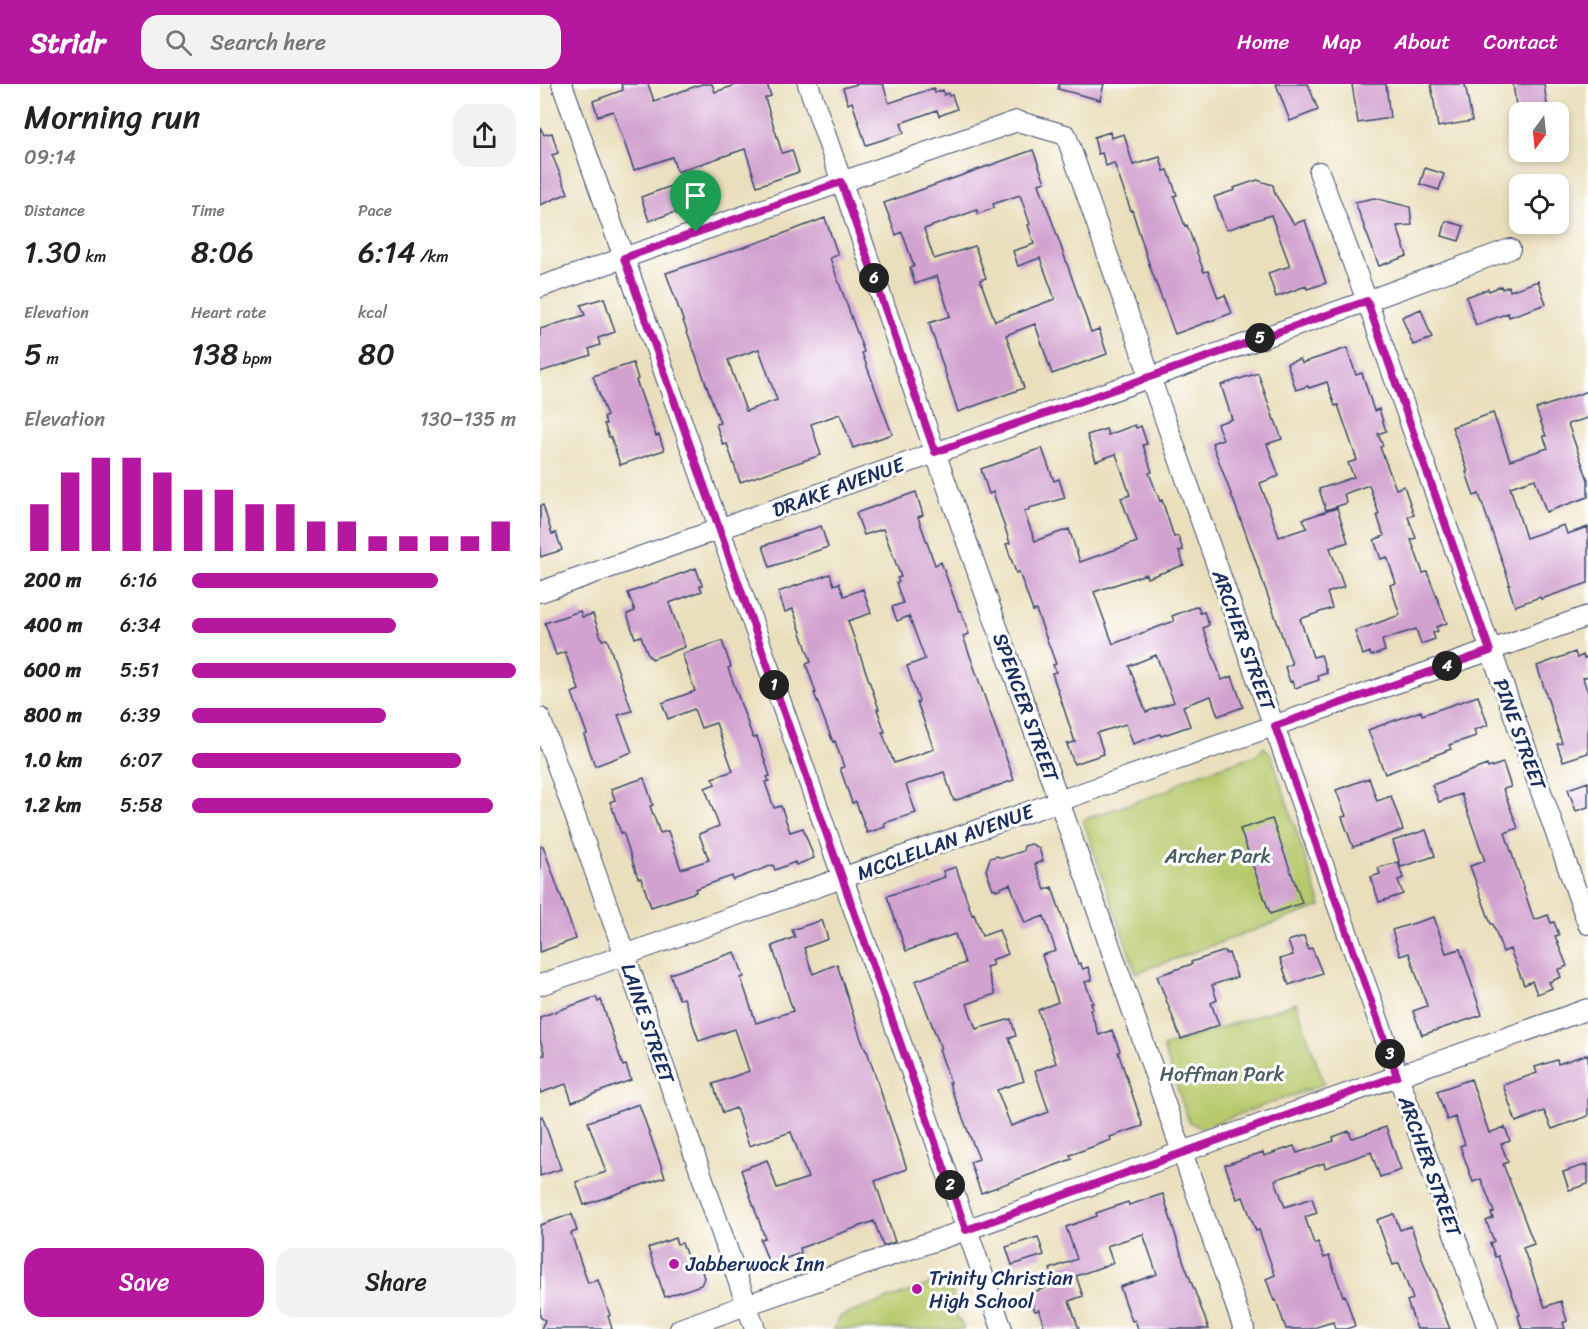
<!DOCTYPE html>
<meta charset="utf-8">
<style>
:root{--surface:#fff;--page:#f2f2f2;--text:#222;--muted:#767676;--accent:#b5179e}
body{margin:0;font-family:Sriracha,sans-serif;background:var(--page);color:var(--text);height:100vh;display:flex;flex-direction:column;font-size:22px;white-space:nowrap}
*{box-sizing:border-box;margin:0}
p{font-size:20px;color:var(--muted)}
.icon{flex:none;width:33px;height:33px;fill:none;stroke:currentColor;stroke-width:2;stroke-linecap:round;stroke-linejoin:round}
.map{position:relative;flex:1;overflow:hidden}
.side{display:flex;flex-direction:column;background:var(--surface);width:540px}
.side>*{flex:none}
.needle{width:39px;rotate:195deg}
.tools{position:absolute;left:969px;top:18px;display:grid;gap:12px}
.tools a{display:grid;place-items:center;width:60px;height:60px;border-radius:12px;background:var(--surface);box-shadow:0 3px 9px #0003;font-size:30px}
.pin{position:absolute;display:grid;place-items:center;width:51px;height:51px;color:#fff;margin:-62px -26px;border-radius:50% 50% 50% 0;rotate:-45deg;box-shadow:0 0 6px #0007}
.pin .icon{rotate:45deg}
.km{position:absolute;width:30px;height:30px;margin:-15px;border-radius:50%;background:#222;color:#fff;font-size:16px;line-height:30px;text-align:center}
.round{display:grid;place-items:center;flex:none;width:63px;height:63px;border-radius:18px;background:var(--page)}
.head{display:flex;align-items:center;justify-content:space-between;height:102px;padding:0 24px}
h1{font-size:33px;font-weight:600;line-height:45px}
.stats{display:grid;grid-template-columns:repeat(3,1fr);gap:9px;height:102px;padding:6px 24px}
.stats div{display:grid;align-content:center}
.stats b{font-size:30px;font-weight:600}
.stats small{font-size:16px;font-weight:400}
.stats p{font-size:16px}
.chart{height:168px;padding:12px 24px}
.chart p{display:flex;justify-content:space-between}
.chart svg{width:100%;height:108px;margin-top:6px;stroke:var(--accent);stroke-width:6}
.button{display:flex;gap:12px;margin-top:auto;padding:12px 24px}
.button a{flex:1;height:69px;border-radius:18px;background:var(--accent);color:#fff;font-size:24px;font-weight:600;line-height:69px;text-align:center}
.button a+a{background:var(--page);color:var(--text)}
ul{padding:0 24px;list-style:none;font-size:20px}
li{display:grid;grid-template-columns:96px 72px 1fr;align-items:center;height:45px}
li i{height:15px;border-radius:8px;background:var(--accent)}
header{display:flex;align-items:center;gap:36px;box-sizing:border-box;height:84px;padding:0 30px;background:var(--accent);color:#fff}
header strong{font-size:28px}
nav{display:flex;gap:33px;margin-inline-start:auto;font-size:21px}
.search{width:420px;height:54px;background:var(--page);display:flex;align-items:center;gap:15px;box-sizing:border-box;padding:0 21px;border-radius:18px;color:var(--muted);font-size:22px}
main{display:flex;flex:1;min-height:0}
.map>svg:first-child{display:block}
.green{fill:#b7c96c;stroke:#697c65;stroke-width:1.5}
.building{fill:#d1a1cf;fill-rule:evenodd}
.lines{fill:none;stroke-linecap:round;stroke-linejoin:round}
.minor-casing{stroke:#3a496c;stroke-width:22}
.minor{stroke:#fff;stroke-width:20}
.route-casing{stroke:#fff;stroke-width:12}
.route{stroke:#b5179e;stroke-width:8}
.poi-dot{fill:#b5179e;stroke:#fff;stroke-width:2}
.labels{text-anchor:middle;stroke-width:6;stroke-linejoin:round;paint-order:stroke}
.street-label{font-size:20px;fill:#1b2f5e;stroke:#fff}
.park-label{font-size:20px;fill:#4a5d62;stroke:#fff}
.poi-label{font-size:20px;fill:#1b2f5e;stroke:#fff;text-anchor:start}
</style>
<header>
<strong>Stridr</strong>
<div class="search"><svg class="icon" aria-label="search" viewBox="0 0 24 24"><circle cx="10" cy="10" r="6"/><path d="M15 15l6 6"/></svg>Search here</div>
<nav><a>Home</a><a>Map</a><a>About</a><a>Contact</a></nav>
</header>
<main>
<section class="side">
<div class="head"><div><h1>Morning run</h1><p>09:14</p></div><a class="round"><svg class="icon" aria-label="share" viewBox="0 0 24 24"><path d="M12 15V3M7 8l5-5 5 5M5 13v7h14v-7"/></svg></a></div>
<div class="stats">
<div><p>Distance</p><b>1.30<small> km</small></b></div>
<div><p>Time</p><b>8:06</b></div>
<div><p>Pace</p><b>6:14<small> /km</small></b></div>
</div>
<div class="stats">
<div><p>Elevation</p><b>5<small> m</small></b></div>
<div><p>Heart rate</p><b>138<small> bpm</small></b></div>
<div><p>kcal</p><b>80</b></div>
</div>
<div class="chart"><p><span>Elevation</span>130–135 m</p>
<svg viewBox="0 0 160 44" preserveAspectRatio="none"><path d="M5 44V25M15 44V12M25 44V6M35 44V6M45 44V12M55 44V19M65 44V19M75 44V25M85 44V25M95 44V32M105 44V32M115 44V38M125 44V38M135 44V38M145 44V38M155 44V32"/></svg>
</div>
<ul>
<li><b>200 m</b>6:16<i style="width:76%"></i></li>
<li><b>400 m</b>6:34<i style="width:63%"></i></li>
<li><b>600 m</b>5:51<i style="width:100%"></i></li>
<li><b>800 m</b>6:39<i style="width:60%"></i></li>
<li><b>1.0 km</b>6:07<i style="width:83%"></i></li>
<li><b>1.2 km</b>5:58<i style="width:93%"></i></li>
</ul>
<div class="button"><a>Save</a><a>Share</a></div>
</section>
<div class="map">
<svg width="1048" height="1245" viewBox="0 0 1048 1245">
<rect width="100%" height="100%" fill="#fff"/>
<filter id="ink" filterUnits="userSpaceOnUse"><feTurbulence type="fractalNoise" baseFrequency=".0167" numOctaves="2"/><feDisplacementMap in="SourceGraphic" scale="12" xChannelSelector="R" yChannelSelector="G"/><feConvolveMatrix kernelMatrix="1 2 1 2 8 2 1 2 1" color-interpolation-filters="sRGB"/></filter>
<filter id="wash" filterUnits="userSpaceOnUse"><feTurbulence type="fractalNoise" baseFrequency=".008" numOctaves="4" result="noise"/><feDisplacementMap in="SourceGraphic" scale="24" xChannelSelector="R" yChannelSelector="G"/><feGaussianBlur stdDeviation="1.35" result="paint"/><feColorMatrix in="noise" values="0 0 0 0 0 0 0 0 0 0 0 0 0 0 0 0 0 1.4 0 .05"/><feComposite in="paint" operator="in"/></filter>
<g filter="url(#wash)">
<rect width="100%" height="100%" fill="#eadfbc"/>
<path class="green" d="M 724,663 L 729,668 L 732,673 L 781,822 L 596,889 L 543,736 L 627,707 L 645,695 L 716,671 Z
M 756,919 L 784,1000 L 661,1044 L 649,1038 L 623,963 Z
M 396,1198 L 402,1198 L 413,1206 L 413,1217 L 417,1232 L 424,1245 L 293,1245 L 301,1232 Z"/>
<g id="blocks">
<path class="building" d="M 81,0 L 108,0 L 114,17 L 162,0 L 172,0 L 175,8 L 199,0 L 227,0 L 231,12 L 225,14 L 242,69 L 252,66 L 259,88 L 217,102 L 205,65 L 137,88 L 132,73 L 94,86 L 73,27 L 58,32 L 53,17 L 83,6 Z
M 317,0 L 343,0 L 349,19 L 394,4 L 395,9 L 403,6 L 404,11 L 408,9 L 409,12 L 412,11 L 417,25 L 399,32 L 397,26 L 361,39 L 364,49 L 326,61 L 312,18 L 308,20 L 303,4 Z
M 519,0 L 564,0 L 560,16 L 518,5 Z
M 736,0 L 768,0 L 778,26 L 750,37 Z
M 812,0 L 846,0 L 850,34 L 818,39 Z
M 891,0 L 925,0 L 932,37 L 898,43 Z
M 973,0 L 1004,0 L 1008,28 L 977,28 Z
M 0,43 L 4,51 L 12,49 L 18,69 L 12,71 L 28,109 L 0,121 Z
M 570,48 L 571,54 L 584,50 L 593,81 L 620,73 L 624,87 L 628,86 L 637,111 L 634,112 L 645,142 L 647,141 L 664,188 L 668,187 L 678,214 L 685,211 L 692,229 L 635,250 L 610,183 L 592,126 L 591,127 L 574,79 L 566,82 L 562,69 L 558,70 L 554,53 Z
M 493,66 L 505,98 L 499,100 L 551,248 L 559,245 L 567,270 L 512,290 L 495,240 L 466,251 L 484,304 L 418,328 L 389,239 L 410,232 L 397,192 L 375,200 L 370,184 L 374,182 L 362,148 L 356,151 L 344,119 ZM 480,111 L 490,140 L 488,141 L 494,160 L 473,167 L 478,182 L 500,174 L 515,215 L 455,237 L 440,196 L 446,194 L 435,162 L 394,175 L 384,145 L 437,126 L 438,130 L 454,124 L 453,120 Z
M 885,84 L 904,90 L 899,106 L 880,100 Z
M 717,96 L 733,101 L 735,110 L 754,140 L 765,136 L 786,199 L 767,205 L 766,202 L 736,213 L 728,189 L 750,182 L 731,131 L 686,146 L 674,113 L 695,106 L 694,104 Z
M 145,97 L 154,124 L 136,130 L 135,128 L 109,137 L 101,113 Z
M 834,114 L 870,123 L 872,141 L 857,142 L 867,172 L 839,182 L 815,118 Z
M 285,134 L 298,171 L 290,174 L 324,268 L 322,269 L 352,350 L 313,364 L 300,330 L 271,340 L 281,371 L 200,398 L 187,360 L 183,361 L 176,340 L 180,339 L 126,189 L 237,152 ZM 219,265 L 237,316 L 206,327 L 188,276 Z
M 906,137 L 924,142 L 919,157 L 902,152 Z
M 998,197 L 1006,220 L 969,233 L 968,229 L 936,241 L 926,213 L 948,205 L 949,207 L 961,202 L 962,205 L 969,202 L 970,207 Z
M 64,214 L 75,248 L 58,254 L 60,261 L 49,265 L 51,271 L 0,288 L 0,245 L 45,231 L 41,221 Z
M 881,225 L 892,254 L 873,261 L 862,233 Z
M 807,264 L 816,291 L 822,289 L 834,327 L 839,325 L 846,347 L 838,350 L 843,362 L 840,363 L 856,405 L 864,402 L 874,431 L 868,433 L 876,454 L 871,456 L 883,489 L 887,488 L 907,539 L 896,543 L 898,547 L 893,549 L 895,555 L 881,560 L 876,545 L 842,556 L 845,567 L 831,572 L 830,568 L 823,571 L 815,547 L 860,531 L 850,501 L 856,499 L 847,473 L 841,475 L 834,456 L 844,452 L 837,431 L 839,430 L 829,401 L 804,410 L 807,419 L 786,426 L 779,405 L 814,393 L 808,379 L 817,376 L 798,321 L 795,322 L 787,298 L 769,304 L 768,302 L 756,306 L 747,279 L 760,275 L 762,279 Z
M 93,279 L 98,295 L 96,296 L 116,352 L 119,351 L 124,366 L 80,381 L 71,353 L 69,353 L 64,340 L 66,340 L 64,333 L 67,332 L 53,292 Z
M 718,289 L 734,336 L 735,336 L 742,355 L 727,360 L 739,392 L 720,399 L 739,453 L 767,444 L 763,435 L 797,424 L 808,458 L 790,464 L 804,503 L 787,509 L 792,524 L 760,535 L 773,573 L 781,571 L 787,589 L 778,592 L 779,596 L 755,604 L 752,597 L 750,598 L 745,583 L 752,580 L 706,450 L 672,359 L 683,355 L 677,340 L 692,335 L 681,301 Z
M 1048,307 L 1048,334 L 1028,340 L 1048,396 L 1048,413 L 1006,428 L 995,395 L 970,403 L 986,454 L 1024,441 L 1027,450 L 1048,443 L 1048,499 L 1001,515 L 1000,513 L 975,522 L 968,501 L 970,500 L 939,410 L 934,412 L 926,388 L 928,388 L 912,343 L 953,329 L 970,376 L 1008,364 L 1003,352 L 1006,352 L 996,325 Z
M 595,341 L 596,344 L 601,342 L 607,360 L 603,361 L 612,388 L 609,389 L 620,417 L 622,416 L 634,453 L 638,452 L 643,466 L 639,467 L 644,481 L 607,494 L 606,490 L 554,508 L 573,560 L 634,537 L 632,532 L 658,522 L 660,529 L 664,528 L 669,541 L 663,544 L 682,596 L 692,592 L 703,623 L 678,632 L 671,612 L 643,622 L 650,642 L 621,652 L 620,650 L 593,660 L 586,640 L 557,649 L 564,670 L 534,680 L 527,660 L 535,658 L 512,589 L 516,588 L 513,581 L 516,580 L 496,526 L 493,527 L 479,488 L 476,489 L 466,460 L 470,459 L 453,408 L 449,410 L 441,385 L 502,364 L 514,397 L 519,395 L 525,414 L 489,424 L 489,426 L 484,427 L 495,457 L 529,445 L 540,478 L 597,458 L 581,414 L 590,411 L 576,370 L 556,377 L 547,351 L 566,345 L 568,351 ZM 616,571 L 634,618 L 606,628 L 589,582 Z
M 376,408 L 383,431 L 378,433 L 395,481 L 401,478 L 419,527 L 421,527 L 429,550 L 423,552 L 474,696 L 414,717 L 404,688 L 366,701 L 376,729 L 344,739 L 345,743 L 327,749 L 316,718 L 312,719 L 300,684 L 304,683 L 295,657 L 293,658 L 274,609 L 276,609 L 266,580 L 271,578 L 253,525 L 245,528 L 238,508 L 290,490 L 294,501 L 299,499 L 304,512 L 323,505 L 331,529 L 308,537 L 339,625 L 337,625 L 345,648 L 342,648 L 354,679 L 394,665 L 377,618 L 379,617 L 367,582 L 385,575 L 369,532 L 357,537 L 352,523 L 363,519 L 356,499 L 359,498 L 357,494 L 361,493 L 343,445 L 324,451 L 316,429 Z
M 3,421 L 12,450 L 16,449 L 22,466 L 0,473 L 0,422 Z
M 281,442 L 288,463 L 230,483 L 223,462 Z
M 156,484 L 162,501 L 160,502 L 162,507 L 129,519 L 145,563 L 112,575 L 111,573 L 109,573 L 101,552 L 95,554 L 87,530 L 95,527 L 88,509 Z
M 40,527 L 42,533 L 53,530 L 62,556 L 67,555 L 92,627 L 78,631 L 92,668 L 55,682 L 44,651 L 47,650 L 32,609 L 39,606 L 25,568 L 16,571 L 5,539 Z
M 182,557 L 191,583 L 188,584 L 204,629 L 213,654 L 217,653 L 230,692 L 227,693 L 229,697 L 225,698 L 234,724 L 241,722 L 250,748 L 263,744 L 274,774 L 256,781 L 255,778 L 235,786 L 233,781 L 193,796 L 192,792 L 155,805 L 156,808 L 111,823 L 101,794 L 98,794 L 83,748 L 81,749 L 70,718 L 75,716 L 71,705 L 104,694 L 113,721 L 110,722 L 120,749 L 128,747 L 141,785 L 169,776 L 159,750 L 179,742 L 165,704 L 175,700 L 172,694 L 193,687 L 176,639 L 161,644 L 154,625 L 128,635 L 122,619 L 155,607 L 142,570 Z
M 1035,568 L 1037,574 L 1043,571 L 1044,574 L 1048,573 L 1048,592 L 1043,594 L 1048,609 L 1048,669 L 1023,677 L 1017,660 L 1022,659 L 997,582 Z
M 938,612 L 948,641 L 934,646 L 936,652 L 909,661 L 911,665 L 845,690 L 828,646 L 881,627 L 882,631 Z
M 963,679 L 971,703 L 963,705 L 978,744 L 965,749 L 994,836 L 1008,831 L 1011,839 L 1014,838 L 1019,851 L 1015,852 L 1027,882 L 1018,886 L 1021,893 L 1009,898 L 1012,904 L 997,910 L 992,897 L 984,901 L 970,865 L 963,868 L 953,840 L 951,840 L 930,782 L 945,777 L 921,710 L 899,718 L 892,701 L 947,681 L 948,684 Z
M 829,694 L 837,717 L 851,712 L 863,746 L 813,763 L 802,733 L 806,732 L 796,706 Z
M 1048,698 L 1048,723 L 1036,727 L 1028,705 Z
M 732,735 L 762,819 L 730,830 L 700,745 Z
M 886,746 L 895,772 L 861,783 L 853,757 Z
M 491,760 L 499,764 L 503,777 L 495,780 L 505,806 L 512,803 L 538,880 L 540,879 L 543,885 L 548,883 L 552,896 L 545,898 L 553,919 L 551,919 L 553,925 L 550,926 L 559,951 L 572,946 L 580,967 L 578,968 L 603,1042 L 570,1053 L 571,1056 L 530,1071 L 532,1075 L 441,1109 L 430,1078 L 439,1075 L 409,999 L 411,999 L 399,965 L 401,964 L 375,897 L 425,879 L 415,850 L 366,867 L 347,812 L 405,793 L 403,787 L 416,783 L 432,831 L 434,830 L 442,852 L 459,846 L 468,870 L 451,876 L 453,881 L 446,883 L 455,910 L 427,920 L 436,945 L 471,935 L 476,952 L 469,954 L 484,997 L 457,1006 L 471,1042 L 509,1028 L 495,987 L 516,979 L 498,926 L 518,918 L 502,871 L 516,867 L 504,832 L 485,839 L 470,800 L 456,806 L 455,804 L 453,805 L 446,786 L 450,774 L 457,772 L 462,774 L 483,767 L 484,762 Z
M 3,762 L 36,855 L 0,868 L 0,763 Z
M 858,778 L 863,794 L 858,796 L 863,810 L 839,818 L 831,793 L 840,790 L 838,784 Z
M 894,833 L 906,869 L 920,865 L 942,931 L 882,951 L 873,927 L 887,922 L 869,869 L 860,872 L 852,846 Z
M 282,836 L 288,855 L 264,864 L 273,890 L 297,880 L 321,955 L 326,967 L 327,967 L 367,1085 L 335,1097 L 355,1158 L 343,1162 L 334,1137 L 260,1164 L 261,1169 L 229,1180 L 220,1155 L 225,1154 L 201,1086 L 227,1076 L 237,1104 L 268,1094 L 251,1048 L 209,1062 L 196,1024 L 183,1029 L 173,1000 L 209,987 L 195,945 L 159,957 L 144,914 L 139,915 L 130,890 L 195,868 L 204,893 L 201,894 L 216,939 L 253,927 L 232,862 L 255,853 L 252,846 Z
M 764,852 L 768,865 L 772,864 L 782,889 L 749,901 L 740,875 L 753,871 L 748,857 Z
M 685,867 L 686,870 L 689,869 L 697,893 L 672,901 L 677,916 L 671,919 L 679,941 L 641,955 L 617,892 L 652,880 L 651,878 Z
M 56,913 L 58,918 L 61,916 L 83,982 L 86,981 L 91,996 L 32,1018 L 26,1000 L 0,1009 L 0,972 L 5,971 L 0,956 L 0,933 Z
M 1048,970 L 1048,1032 L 1012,1045 L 1004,1027 L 976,1038 L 963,1001 L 997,989 L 995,983 L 1017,976 L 1018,980 Z
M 931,995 L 949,1049 L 965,1043 L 970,1057 L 961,1060 L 968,1078 L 963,1080 L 994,1160 L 983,1164 L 1005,1223 L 1021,1217 L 1027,1237 L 1023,1239 L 1025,1245 L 982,1245 L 978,1232 L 980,1231 L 958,1172 L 955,1173 L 950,1159 L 954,1157 L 946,1137 L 953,1134 L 951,1129 L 954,1128 L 941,1095 L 933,1098 L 920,1062 L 925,1060 L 915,1033 L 907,1036 L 897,1007 Z
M 99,1020 L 125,1093 L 44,1121 L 36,1098 L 66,1088 L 48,1038 Z
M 2,1032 L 21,1085 L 0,1092 L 0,1033 Z
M 846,1043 L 861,1086 L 840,1093 L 831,1068 L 785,1084 L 784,1079 L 735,1096 L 745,1123 L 772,1114 L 777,1129 L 765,1133 L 774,1160 L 778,1158 L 784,1174 L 789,1172 L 803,1212 L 805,1211 L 815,1242 L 806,1245 L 795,1245 L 793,1238 L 770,1245 L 746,1245 L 736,1216 L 734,1217 L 726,1195 L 735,1191 L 719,1146 L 716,1147 L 703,1113 L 697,1115 L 685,1081 L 723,1068 L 724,1072 L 754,1062 L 757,1069 L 794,1057 L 793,1053 L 809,1047 L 811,1053 L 813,1054 Z
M 1048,1080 L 1048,1100 L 1029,1106 L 1023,1088 Z
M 623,1110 L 643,1176 L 669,1245 L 598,1245 L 595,1236 L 592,1237 L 580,1203 L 617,1190 L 603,1150 L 567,1162 L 573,1179 L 536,1192 L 543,1212 L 529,1217 L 539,1245 L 505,1245 L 499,1226 L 495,1227 L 488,1210 L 516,1200 L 510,1185 L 537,1175 L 526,1143 L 557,1132 L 556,1129 L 588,1118 L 589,1121 Z
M 32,1130 L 37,1147 L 31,1149 L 42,1182 L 48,1199 L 58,1196 L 70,1231 L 68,1232 L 72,1245 L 1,1245 L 5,1236 L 0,1233 L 0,1141 Z
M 854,1130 L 860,1146 L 871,1142 L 885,1183 L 910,1245 L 877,1245 L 867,1217 L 873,1215 L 859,1179 L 853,1181 L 837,1136 Z
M 498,1153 L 504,1171 L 472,1181 L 466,1163 Z
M 135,1154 L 137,1160 L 142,1159 L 149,1178 L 154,1181 L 155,1184 L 162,1187 L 164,1194 L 161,1201 L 125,1213 L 108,1164 Z"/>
</g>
</g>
<g filter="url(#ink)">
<use href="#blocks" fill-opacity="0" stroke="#3a496c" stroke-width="1.5"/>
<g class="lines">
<g class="minor-casing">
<path id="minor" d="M 22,0 L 84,174 L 462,1245
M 268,0 L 395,368 L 519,717 L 704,1245
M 779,88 L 827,217 L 1048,840
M 0,203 L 477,37 L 526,51 L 610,293 L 948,1245
M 0,508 L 827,217 L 970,165
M 0,634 L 85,871 L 215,1245
M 0,901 L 519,717 L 1048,532
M 140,1245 L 206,1221 L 426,1146 L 642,1068 L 1048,925"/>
</g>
<use href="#minor" class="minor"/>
</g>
</g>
<g class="lines" filter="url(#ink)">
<g class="route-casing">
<path id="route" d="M 301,98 L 395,368 L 827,217 L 950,567 L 735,642 L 857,992 L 426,1146 L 84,174 Z"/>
</g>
<use href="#route" class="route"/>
</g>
<g class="poi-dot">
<circle cx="134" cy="1180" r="6"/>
<circle cx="377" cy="1205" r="6"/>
</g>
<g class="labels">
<g class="street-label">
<text transform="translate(298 403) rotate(-20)" y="7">DRAKE AVENUE</text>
<text transform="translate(704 556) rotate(70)" y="7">ARCHER STREET</text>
<text transform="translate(486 623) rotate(70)" y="7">SPENCER STREET</text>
<text transform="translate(980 650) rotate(70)" y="7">PINE STREET</text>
<text transform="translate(405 758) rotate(-20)" y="7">MCCLELLAN AVENUE</text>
<text transform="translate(108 939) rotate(71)" y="7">LAINE STREET</text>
<text transform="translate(890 1082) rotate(70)" y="7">ARCHER STREET</text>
</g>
<g class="park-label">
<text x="678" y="779">Archer Park</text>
<text x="682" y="997">Hoffman Park</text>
</g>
<g class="poi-label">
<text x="146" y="1187">Jabberwock Inn</text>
<text x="389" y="1201">Trinity Christian<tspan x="389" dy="23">High School</tspan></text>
</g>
</g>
</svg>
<div class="tools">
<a><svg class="needle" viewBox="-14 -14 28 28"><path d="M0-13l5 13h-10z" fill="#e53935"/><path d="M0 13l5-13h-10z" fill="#767676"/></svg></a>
<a><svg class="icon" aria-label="locate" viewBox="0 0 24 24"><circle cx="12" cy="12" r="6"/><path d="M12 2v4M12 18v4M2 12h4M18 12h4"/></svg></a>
</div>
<div class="pin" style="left:156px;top:148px;background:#1e9e55"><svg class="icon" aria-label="arrive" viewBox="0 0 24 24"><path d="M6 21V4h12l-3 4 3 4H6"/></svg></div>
<b class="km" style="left:234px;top:601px">1</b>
<b class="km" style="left:410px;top:1101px">2</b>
<b class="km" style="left:850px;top:970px">3</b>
<b class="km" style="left:907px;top:582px">4</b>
<b class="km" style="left:720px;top:254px">5</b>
<b class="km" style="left:334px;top:194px">6</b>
</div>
</main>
